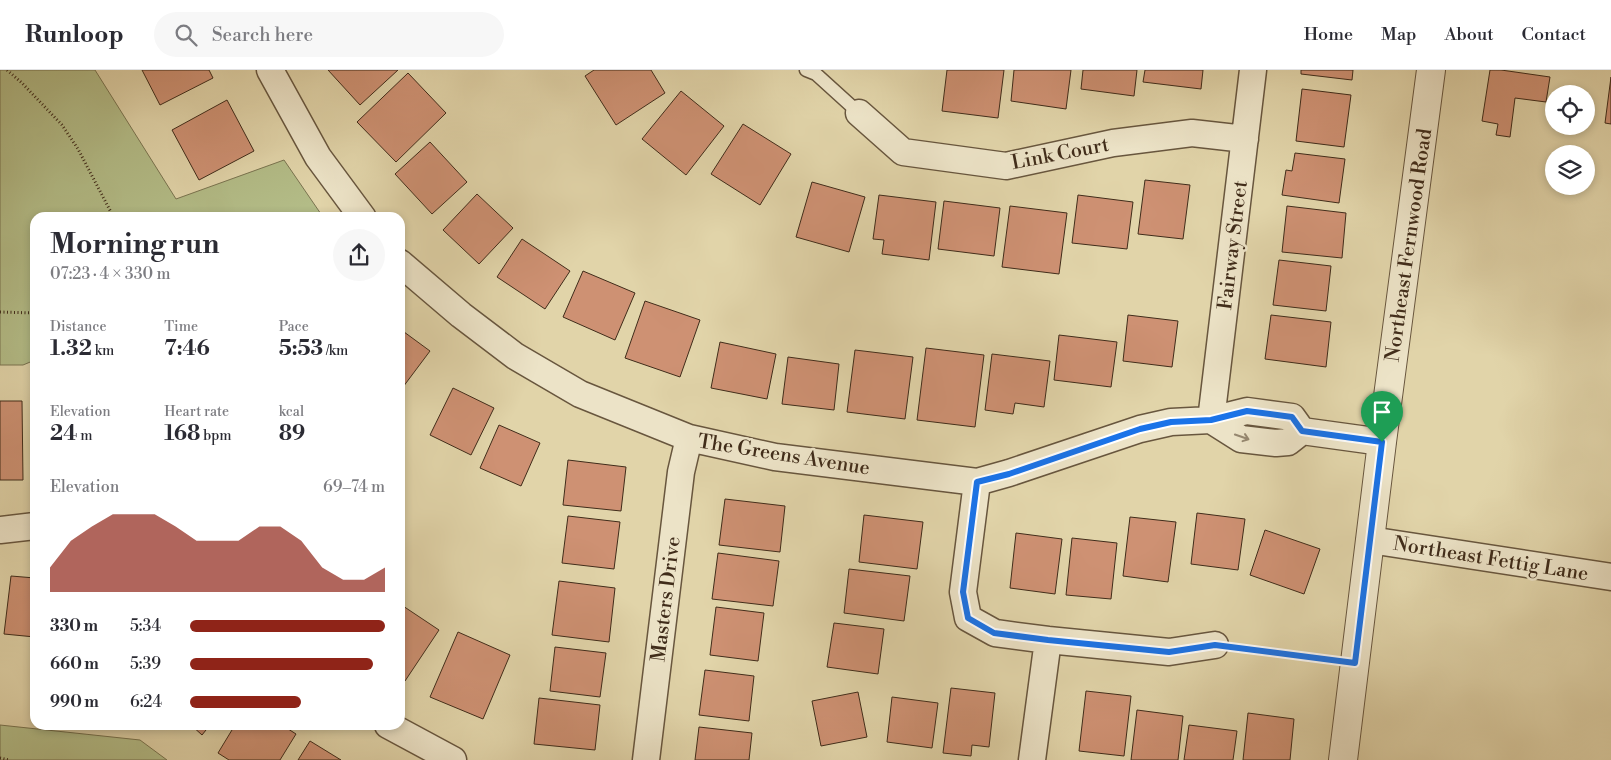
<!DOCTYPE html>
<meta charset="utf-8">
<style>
:root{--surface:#fff;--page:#f7f7f7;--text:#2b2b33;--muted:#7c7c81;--line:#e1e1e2;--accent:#8f2418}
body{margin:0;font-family:"Libre Bodoni",serif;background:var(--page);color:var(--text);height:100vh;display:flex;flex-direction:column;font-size:19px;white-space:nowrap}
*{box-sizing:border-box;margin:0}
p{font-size:16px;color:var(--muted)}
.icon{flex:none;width:28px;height:28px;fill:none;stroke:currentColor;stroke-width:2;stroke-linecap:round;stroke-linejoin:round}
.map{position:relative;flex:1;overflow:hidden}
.drawer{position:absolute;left:30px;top:142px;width:375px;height:518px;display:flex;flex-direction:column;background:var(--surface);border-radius:15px;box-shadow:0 2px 8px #0003}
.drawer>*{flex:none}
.tools{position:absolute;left:1545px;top:15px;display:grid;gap:10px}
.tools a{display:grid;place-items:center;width:50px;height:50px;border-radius:50%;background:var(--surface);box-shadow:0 2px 8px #0003;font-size:25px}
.pin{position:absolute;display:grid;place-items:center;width:42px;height:42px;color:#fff;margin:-51px -21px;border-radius:50% 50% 50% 0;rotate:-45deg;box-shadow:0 0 5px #0007}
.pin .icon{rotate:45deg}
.round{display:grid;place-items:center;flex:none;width:52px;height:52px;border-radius:26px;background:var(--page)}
.summary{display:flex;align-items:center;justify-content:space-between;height:85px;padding:0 20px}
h1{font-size:28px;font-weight:800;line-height:38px}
.stats{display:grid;grid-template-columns:repeat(3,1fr);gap:8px;height:85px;padding:5px 20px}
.stats div{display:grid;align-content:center}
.stats b{font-size:21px;font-weight:800}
.stats small{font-size:14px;font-weight:400}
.stats p{font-size:14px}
.chart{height:140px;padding:10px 20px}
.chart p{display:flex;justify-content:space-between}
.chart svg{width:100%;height:90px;margin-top:5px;fill:var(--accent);opacity:.7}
ul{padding:0 20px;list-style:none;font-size:16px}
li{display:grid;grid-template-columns:80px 60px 1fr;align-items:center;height:38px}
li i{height:12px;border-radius:6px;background:var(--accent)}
header{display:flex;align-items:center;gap:30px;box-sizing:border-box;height:70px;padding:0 25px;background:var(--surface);border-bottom:1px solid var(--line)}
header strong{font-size:24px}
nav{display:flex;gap:28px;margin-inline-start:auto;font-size:18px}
.search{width:350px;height:45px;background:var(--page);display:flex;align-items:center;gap:12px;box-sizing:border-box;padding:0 18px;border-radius:28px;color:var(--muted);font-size:19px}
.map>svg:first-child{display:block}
.green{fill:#b3bc87;stroke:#7a7450}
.building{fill:#ce9173;stroke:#402c1a}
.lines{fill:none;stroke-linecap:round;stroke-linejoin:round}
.service-casing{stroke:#68563e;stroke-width:15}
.minor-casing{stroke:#68563e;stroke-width:29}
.tertiary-casing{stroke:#68563e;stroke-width:30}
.path{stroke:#402c1a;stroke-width:3;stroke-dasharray:1 2.5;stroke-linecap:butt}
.service{stroke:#ece3c7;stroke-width:12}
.minor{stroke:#ece3c7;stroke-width:26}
.tertiary{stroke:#ece3c7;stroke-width:28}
.oneway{stroke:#968870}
.route-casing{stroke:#fff;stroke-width:10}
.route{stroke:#1a73e8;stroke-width:6}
.labels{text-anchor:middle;stroke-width:5;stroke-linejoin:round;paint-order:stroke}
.street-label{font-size:20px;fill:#402c1a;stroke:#ece3c7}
</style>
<header>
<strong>Runloop</strong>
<div class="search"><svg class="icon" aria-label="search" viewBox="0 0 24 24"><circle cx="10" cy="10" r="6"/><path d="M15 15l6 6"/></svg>Search here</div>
<nav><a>Home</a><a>Map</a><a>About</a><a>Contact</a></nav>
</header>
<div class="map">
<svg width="1611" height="690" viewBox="0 0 1611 690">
<rect width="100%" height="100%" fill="#e1d4a9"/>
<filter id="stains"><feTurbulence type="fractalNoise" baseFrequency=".004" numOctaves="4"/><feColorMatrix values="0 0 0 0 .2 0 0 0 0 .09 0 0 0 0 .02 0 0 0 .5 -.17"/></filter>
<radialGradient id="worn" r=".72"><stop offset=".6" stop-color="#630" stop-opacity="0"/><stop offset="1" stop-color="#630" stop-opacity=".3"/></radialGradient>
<path class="green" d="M 0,0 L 95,0 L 176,129 L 284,90 L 323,147 L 35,148 L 35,290 L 23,295 L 0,295 Z
M 0,655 L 140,670 L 167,690 L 0,690 Z"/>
<path class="building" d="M 142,0 L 209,0 L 213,8 L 160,35 Z
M 328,0 L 398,0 L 360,35 Z
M 594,0 L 651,0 L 665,23 L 616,55 L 585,6 Z
M 947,0 L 1004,0 L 998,48 L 942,41 Z
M 1014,0 L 1071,0 L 1066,39 L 1011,31 Z
M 1083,0 L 1137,0 L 1134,26 L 1081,19 Z
M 1145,0 L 1203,0 L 1201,19 L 1143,12 Z
M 1301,0 L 1353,0 L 1352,10 L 1301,4 Z
M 1490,0 L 1501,0 L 1550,7 L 1546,32 L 1515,28 L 1510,67 L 1496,65 L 1498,54 L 1482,51 Z
M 408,3 L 446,43 L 396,92 L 357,52 Z
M 1611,7 L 1611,54 L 1605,53 Z
M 1302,19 L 1351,25 L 1344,77 L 1296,71 Z
M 681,21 L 724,56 L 686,105 L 642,69 Z
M 227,30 L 254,81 L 199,110 L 172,60 Z
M 743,54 L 791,84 L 760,135 L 711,104 Z
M 430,72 L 467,112 L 432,144 L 395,104 Z
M 1295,83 L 1345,89 L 1339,133 L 1282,125 L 1286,100 L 1292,101 Z
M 1145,110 L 1190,115 L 1183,169 L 1138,164 Z
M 812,112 L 865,127 L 849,182 L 796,167 Z
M 477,124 L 513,158 L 479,194 L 443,160 Z
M 879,125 L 936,132 L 929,190 L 882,184 L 884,170 L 873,169 Z
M 1078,125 L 1133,132 L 1127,179 L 1072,173 Z
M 944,131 L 1000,138 L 994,186 L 938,179 Z
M 1010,136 L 1067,143 L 1059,204 L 1002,197 Z
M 1287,136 L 1346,143 L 1342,188 L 1282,182 Z
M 522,169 L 570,201 L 545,239 L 497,207 Z
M 1279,190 L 1331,196 L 1326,241 L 1273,235 Z
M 583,201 L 635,223 L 615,270 L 563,247 Z
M 645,231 L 700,250 L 680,307 L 625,288 Z
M 1128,245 L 1178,251 L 1172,297 L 1123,291 Z
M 1271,245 L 1331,252 L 1326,297 L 1265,289 Z
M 400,259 L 430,281 L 403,317 L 400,315 Z
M 1059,265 L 1117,272 L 1111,317 L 1054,310 Z
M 720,272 L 776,284 L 767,329 L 711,318 Z
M 926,278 L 984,285 L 975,357 L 917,350 Z
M 855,280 L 913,287 L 905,349 L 847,342 Z
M 992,284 L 1050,291 L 1044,337 L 1015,333 L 1013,344 L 985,340 Z
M 788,287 L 839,294 L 834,340 L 782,334 Z
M 453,318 L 494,338 L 471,385 L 430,365 Z
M 0,331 L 22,331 L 23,410 L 0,410 Z
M 499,355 L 540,373 L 521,416 L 480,398 Z
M 568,390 L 626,397 L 621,441 L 563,435 Z
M 725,429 L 785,436 L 780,482 L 719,475 Z
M 1197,443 L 1245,449 L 1238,500 L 1191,494 Z
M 864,445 L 923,452 L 917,499 L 859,492 Z
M 568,446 L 620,452 L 614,499 L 562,493 Z
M 1130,447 L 1176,452 L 1168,512 L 1123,506 Z
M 1265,460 L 1320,479 L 1304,524 L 1250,505 Z
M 1016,463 L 1062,469 L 1055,524 L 1010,518 Z
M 1072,468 L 1117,473 L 1111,529 L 1066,525 Z
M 718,483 L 779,491 L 773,536 L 712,529 Z
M 849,499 L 910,506 L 904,551 L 844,543 Z
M 11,506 L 35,508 L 35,567 L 4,564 Z
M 559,511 L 615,518 L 609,572 L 552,565 Z
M 400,534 L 439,560 L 405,611 L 400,607 Z
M 716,537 L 764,543 L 758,591 L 710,585 Z
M 834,553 L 884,559 L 878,604 L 827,597 Z
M 458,562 L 510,585 L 483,649 L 430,627 Z
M 555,577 L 606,583 L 600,627 L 550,621 Z
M 705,600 L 754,606 L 749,651 L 699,645 Z
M 951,618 L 995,623 L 989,677 L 972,675 L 971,686 L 943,683 Z
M 1086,621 L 1131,626 L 1124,686 L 1079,681 Z
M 858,622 L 867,667 L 821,676 L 812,631 Z
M 892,627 L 938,633 L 932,678 L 887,672 Z
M 539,628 L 600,635 L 595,680 L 534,674 Z
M 1137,640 L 1183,646 L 1178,690 L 1131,690 Z
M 1248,643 L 1294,649 L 1290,690 L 1243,690 Z
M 191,655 L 210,655 L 202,665 Z
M 235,655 L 282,655 L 296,664 L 280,690 L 229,690 L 218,683 Z
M 1189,655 L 1237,661 L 1233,690 L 1184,690 Z
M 699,657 L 752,663 L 749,690 L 695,690 Z
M 310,671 L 341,690 L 298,690 Z"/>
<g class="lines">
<g class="service-casing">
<path id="service" d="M 806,0 L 816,4 L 859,43"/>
</g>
<g class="minor-casing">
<path id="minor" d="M 270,0 L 318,87 L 363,148
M 859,43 L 903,82 L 1006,96 L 1113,73 L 1192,63 L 1245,69
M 400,193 L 461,245 L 515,286 L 580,324 L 689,368 L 775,387 L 977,412 L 1009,403 L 1140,359 L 1171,352 L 1211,350 L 1253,0
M 1302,361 L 1292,347 L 1247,341 L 1211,350 L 1241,369 L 1276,373 L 1288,372 L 1302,361 L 1382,372
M 977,412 L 963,522 L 968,548 L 995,563 L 1048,570 L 1169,582 L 1215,575
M 0,460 L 35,456
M 1370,470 L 1611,507
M 388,655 L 453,690
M 646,690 L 681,402 L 689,368
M 1032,690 L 1048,570"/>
</g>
<g class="tertiary-casing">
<path id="tertiary" d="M 1343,690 L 1382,372 L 1431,0"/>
</g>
<path class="path" d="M 7,0 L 22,13 L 62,55 L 78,79 L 114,148
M 0,242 L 35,243
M 1238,578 L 1331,590
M 0,688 L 9,690"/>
<use href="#service" class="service"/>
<use href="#minor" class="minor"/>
<use href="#tertiary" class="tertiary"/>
</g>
<defs><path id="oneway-shaft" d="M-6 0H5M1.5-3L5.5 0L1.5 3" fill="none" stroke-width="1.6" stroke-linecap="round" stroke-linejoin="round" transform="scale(1.25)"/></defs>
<use class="oneway" href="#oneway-shaft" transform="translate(1242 367) rotate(19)"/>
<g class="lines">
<g class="route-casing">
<path id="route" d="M 1247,341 L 1292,347 L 1302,361 L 1382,372 L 1355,593 L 1215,575 L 1169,582 L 1048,570 L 994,563 L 968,548 L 963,522 L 977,412 L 1009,404 L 1140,359 L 1171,352 L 1211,350 Z"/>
</g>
<use href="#route" class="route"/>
</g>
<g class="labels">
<g class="street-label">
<text transform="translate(1060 83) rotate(-11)" y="7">Link Court</text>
<text transform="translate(1232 175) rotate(-83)" y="7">Fairway Street</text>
<text transform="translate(1408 175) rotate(-82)" y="7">Northeast Fernwood Road</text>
<text transform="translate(784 384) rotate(9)" y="7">The Greens Avenue</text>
<text transform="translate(1491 488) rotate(9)" y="7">Northeast Fettig Lane</text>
<text transform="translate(665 529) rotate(-83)" y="7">Masters Drive</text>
</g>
</g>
<rect width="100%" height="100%" filter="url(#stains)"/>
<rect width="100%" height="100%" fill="url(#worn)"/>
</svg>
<div class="tools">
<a><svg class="icon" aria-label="locate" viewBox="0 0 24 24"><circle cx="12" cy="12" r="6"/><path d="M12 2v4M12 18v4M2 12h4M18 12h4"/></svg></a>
<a><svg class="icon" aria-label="layers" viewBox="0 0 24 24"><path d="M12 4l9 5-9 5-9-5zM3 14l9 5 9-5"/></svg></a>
</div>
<div class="pin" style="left:1382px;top:372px;background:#1e9e55"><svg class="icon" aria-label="arrive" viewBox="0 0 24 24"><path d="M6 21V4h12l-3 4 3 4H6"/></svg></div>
<section class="drawer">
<div class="summary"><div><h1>Morning run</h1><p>07:23 · 4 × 330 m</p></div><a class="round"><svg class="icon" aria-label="share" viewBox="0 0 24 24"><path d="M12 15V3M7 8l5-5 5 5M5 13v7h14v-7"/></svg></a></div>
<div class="stats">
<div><p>Distance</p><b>1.32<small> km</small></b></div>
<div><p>Time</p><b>7:46</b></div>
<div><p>Pace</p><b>5:53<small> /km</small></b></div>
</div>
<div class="stats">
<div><p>Elevation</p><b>24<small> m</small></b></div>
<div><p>Heart rate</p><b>168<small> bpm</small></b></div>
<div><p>kcal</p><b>89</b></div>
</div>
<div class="chart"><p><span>Elevation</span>69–74 m</p>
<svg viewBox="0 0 160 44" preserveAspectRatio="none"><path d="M0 44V32L10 19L20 12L30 6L40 6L50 6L60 12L70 19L80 19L90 19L100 12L110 12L120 19L130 32L140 38L150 38L160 32V44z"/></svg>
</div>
<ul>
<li><b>330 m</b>5:34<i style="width:100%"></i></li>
<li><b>660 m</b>5:39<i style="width:94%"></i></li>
<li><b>990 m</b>6:24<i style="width:57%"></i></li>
</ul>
</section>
</div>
